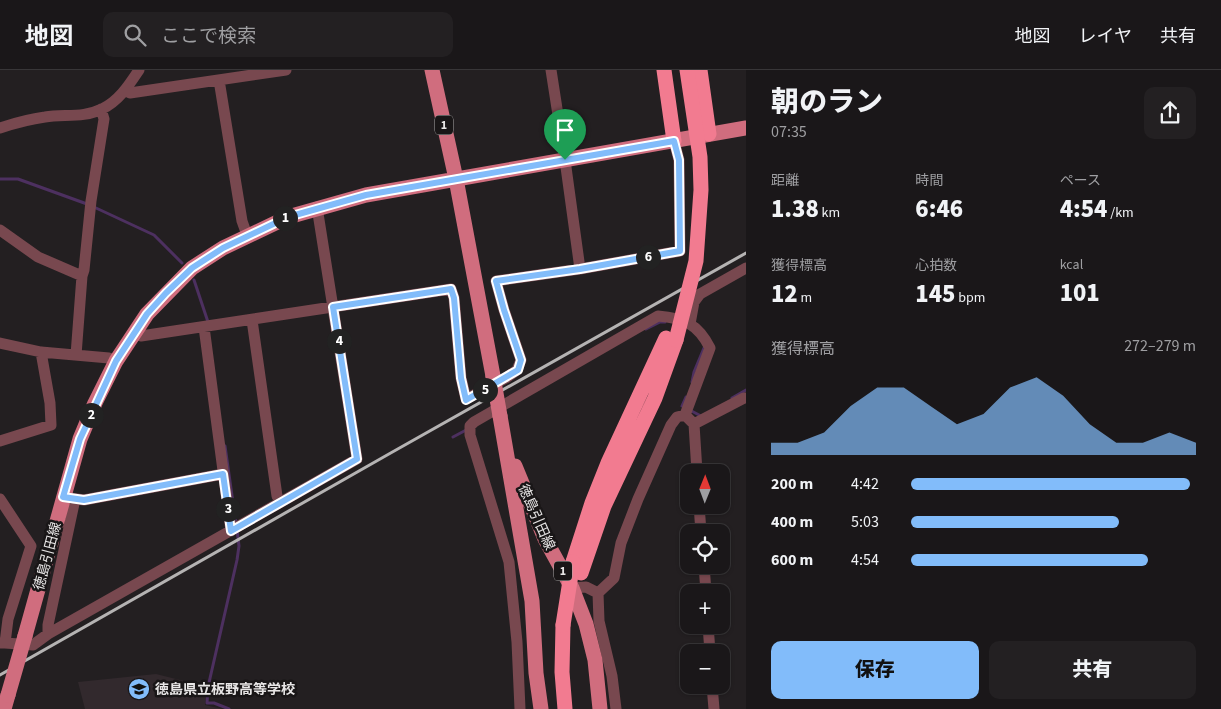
<!DOCTYPE html>
<html lang="ja">
<meta charset="utf-8">
<style>
:root{--surface:#1a1719;--page:#232022;--text:#f1f3f6;--muted:#9f9fa2;--line:#383638;--accent:#82bcfa}
body{margin:0;font-family:"Source Sans 3","Noto Sans JP",sans-serif;background:var(--page);color:var(--text);height:100vh;display:flex;flex-direction:column;font-size:19px;white-space:nowrap}
*{box-sizing:border-box;margin:0}
p{font-size:16px;color:var(--muted)}
.icon{flex:none;width:28px;height:28px;fill:none;stroke:currentColor;stroke-width:2;stroke-linecap:round;stroke-linejoin:round}
.map{position:relative;flex:1;overflow:hidden}
.sheet{display:flex;flex-direction:column;background:var(--surface);width:475px}
.sheet>*{flex:none}
.needle{width:32px;rotate:1deg}
.tools{position:absolute;left:680px;top:394px;display:grid;gap:10px}
.tools a{display:grid;place-items:center;width:50px;height:50px;border-radius:10px;background:var(--surface);box-shadow:0 1px 4px #0004,0 0 0 1px var(--line);font-size:25px}
.pin{position:absolute;display:grid;place-items:center;width:42px;height:42px;color:#fff;margin:-51px -21px;border-radius:50% 50% 50% 0;rotate:-45deg;box-shadow:0 0 5px #0007}
.pin .icon{rotate:45deg}
.km{position:absolute;width:25px;height:25px;margin:-12px;border-radius:50%;background:#222;color:#fff;font-size:14px;line-height:25px;text-align:center}
.round{display:grid;place-items:center;flex:none;width:52px;height:52px;border-radius:10px;background:var(--page)}
.headline{display:flex;align-items:center;justify-content:space-between;height:85px;padding:0 25px}
h1{font-size:28px;font-weight:800;line-height:38px}
.figures{display:grid;grid-template-columns:repeat(3,1fr);gap:8px;height:85px;padding:5px 25px}
.figures div{display:grid;align-content:center}
.figures b{font-size:25px;font-weight:800}
.figures small{font-size:14px;font-weight:400}
.figures p{font-size:14px}
.chart{height:140px;padding:10px 25px}
.chart p{display:flex;justify-content:space-between}
.chart svg{width:100%;height:90px;margin-top:5px;fill:var(--accent);opacity:.7}
.button{display:flex;gap:10px;margin-top:auto;padding:10px 25px}
.button a{flex:1;height:58px;border-radius:10px;background:var(--accent);color:#111;font-size:20px;font-weight:800;line-height:58px;text-align:center}
.button a+a{background:var(--page);color:var(--text)}
ul{padding:0 25px;list-style:none;font-size:16px}
li{display:grid;grid-template-columns:80px 60px 1fr;align-items:center;height:38px}
li i{height:12px;border-radius:6px;background:var(--accent)}
header{display:flex;align-items:center;gap:30px;box-sizing:border-box;height:70px;padding:0 25px;background:var(--surface);border-bottom:1px solid var(--line)}
header strong{font-size:24px}
nav{display:flex;gap:28px;margin-inline-start:auto;font-size:18px}
.search{width:350px;height:45px;background:var(--page);display:flex;align-items:center;gap:12px;box-sizing:border-box;padding:0 18px;border-radius:10px;color:var(--muted);font-size:19px}
main{display:flex;flex:1;min-height:0}
.map>svg:first-child{display:block}
.built{fill:#32292d}
.lines{fill:none;stroke-linecap:round;stroke-linejoin:round}
.stream{stroke:#4d3060;stroke-width:3}
.street{stroke:#78484f;stroke-width:11}
.primary{stroke:#d06d7e;stroke-width:15}
.highway{stroke:#f27b90;stroke-width:15}
.rail{stroke:#b5b3b3;stroke-width:3}
.primary-bridge{stroke:#d06d7e;stroke-width:15}
.highway-bridge{stroke:#f27b90;stroke-width:15}
.route-casing{stroke:#fff;stroke-width:10}
.route{stroke:#82bcfa;stroke-width:6}
.labels{text-anchor:middle;stroke-width:5;stroke-linejoin:round;paint-order:stroke}
.shield{fill:#191617;stroke:#aaa8a8;stroke-width:1}
.shield-label{font-size:12px;font-weight:bold;fill:#e8e6e6}
.street-label{font-size:14px;fill:#e8e6e6;stroke:#191617}
.poi-label{font-size:14px;font-weight:bold;fill:#e8e6e6;stroke:#191617;text-anchor:start}
</style>
<header>
<strong>地図</strong>
<div class="search"><svg class="icon" aria-label="search" viewBox="0 0 24 24"><circle cx="10" cy="10" r="6"/><path d="M15 15l6 6"/></svg>ここで検索</div>
<nav><a>地図</a><a>レイヤ</a><a>共有</a></nav>
</header>
<main>
<div class="map">
<svg width="746" height="639" viewBox="0 0 746 639">
<rect width="100%" height="100%" fill="#231f21"/>
<path class="built" d="M 156,604 L 192,613 L 206,626 L 205,635 L 222,639 L 85,639 L 78,612 Z"/>
<g class="lines">
<path class="stream" d="M 0,109 L 18,109 L 87,134
M 96,138 L 154,165 L 182,193
M 194,210 L 208,252
M 646,259 L 660,252 L 665,252
M 692,312 L 694,302 L 704,278
M 686,327 L 682,336 L 701,346
M 732,328 L 746,320
M 453,367 L 468,359
M 225,376 L 236,454
M 229,639 L 214,633 L 207,633 L 208,617 L 237,490 L 239,476 L 237,460"/>
<path class="street" d="M 551,0 L 565,90 L 580,199
M 219,10 L 242,151 L 247,165
M 125,20 L 130,23 L 286,0
M 0,58 C 15,53 30,49 45,47 C 64,44 84,48 102,39 C 119,31 129,15 139,0
M 0,160 L 38,187 L 82,206
M 252,250 L 277,426
M 690,254 L 694,232 L 700,224 L 746,198
M 204,257 L 231,461
M 133,264 L 141,266 L 451,219 L 454,228 L 461,308 L 466,329 L 506,308 L 517,300 L 521,290 L 504,240 L 496,211 L 580,199 L 680,181 L 679,90 L 674,71
M 0,273 L 41,282 L 109,288 L 116,291
M 76,285 L 82,206 L 84,200 L 91,131 L 104,49 L 101,39
M 685,345 L 694,354 L 697,402
M 694,354 L 744,328 L 746,328
M 0,371 L 51,355 L 50,333 L 41,282
M 63,427 L 84,430 L 223,404
M 0,429 L 31,476 L 8,549 L 5,573 L 0,573
M 699,435 L 701,462
M 704,495 L 706,522
M 572,518 L 586,517 L 598,523
M 708,555 L 710,582
M 48,564 L 48,555 L 75,429
M 5,573 L 33,575 L 48,564 L 357,389 L 317,137
M 712,615 L 714,639
M 520,639 L 517,572 L 509,492 L 470,365 L 470,356 L 474,352 L 658,246 C 684,248 698,254 710,278 L 685,345 L 677,347 L 671,355 L 638,429 L 621,473 L 614,508 L 598,523 L 599,551 L 612,606 L 616,639"/>
<path class="primary" d="M 432,0 L 456,109 L 493,306
M 500,346 L 532,531 L 536,603 L 541,639
M 515,396 L 545,469 L 572,518 L 586,554 L 595,590 L 600,639
M 25,566 L 80,369 L 95,333 L 116,291 L 147,244 L 192,198 L 223,178 L 288,147 L 366,125 L 746,58
M 4,639 L 8,625"/>
<path class="highway" d="M 664,0 L 674,71
M 700,0 L 709,64
M 573,492 L 592,433 L 608,393 L 666,268
M 581,503 L 604,436 L 655,328 L 676,270
M 563,555 L 562,602 L 565,639"/>
<path class="rail" d="M 0,605 C 249,464 496,322 746,183"/>
<path class="primary-bridge" d="M 493,306 L 500,346
M 8,625 L 25,566"/>
<path class="highway-bridge" d="M 676,270 L 696,191 L 701,120 L 700,87 L 687,0
M 563,555 L 573,492"/>
</g>
<g class="lines">
<g class="route-casing">
<path id="route" d="M 674,71 L 679,90 L 680,181 L 580,199 L 496,211 L 504,240 L 521,290 L 518,300 L 466,330 L 461,308 L 454,228 L 451,219 L 333,237 L 357,389 L 231,461 L 223,404 L 84,430 L 63,427 L 80,369 L 116,291 L 147,244 L 166,223 L 192,198 L 223,178 L 288,147 L 366,125 Z"/>
</g>
<use href="#route" class="route"/>
</g>
<defs>
<g id="school-disc" transform="scale(1.125)"><circle r="9.5" fill="#82bcfa" stroke="#191617"/><path d="M0-5L7-2L0 1L-7-2ZM-4 1L0 2.5L4 1V4Q0 6-4 4Z" fill="#111"/></g>
</defs>
<g fill-rule="evenodd">
<use href="#school-disc" x="139" y="619"/>
</g>
<g class="labels">
<g class="shield">
<rect x="435" y="45.5" width="18" height="19" rx="4"/>
<rect x="554" y="491.5" width="18" height="19" rx="4"/>
</g>
<g class="shield-label">
<text x="444" y="59">1</text>
<text x="563" y="505">1</text>
</g>
<g class="street-label">
<text transform="translate(537 447) rotate(66)" y="5">徳島引田線</text>
<text transform="translate(47 486) rotate(-75)" y="5">徳島引田線</text>
</g>
<g class="poi-label">
<text x="155" y="624">徳島県立板野高等学校</text>
</g>
</g>
</svg>
<div class="tools">
<a><svg class="needle" viewBox="-14 -14 28 28"><path d="M0-13l5 13h-10z" fill="#e53935"/><path d="M0 13l5-13h-10z" fill="#9f9fa2"/></svg></a>
<a><svg class="icon" aria-label="locate" viewBox="0 0 24 24"><circle cx="12" cy="12" r="6"/><path d="M12 2v4M12 18v4M2 12h4M18 12h4"/></svg></a>
<a>+</a>
<a>−</a>
</div>
<div class="pin" style="left:565px;top:90px;background:#1e9e55"><svg class="icon" aria-label="arrive" viewBox="0 0 24 24"><path d="M6 21V4h12l-3 4 3 4H6"/></svg></div>
<b class="km" style="left:285px;top:148px">1</b>
<b class="km" style="left:91px;top:345px">2</b>
<b class="km" style="left:228px;top:439px">3</b>
<b class="km" style="left:339px;top:271px">4</b>
<b class="km" style="left:485px;top:320px">5</b>
<b class="km" style="left:648px;top:187px">6</b>
</div>
<section class="sheet">
<div class="headline"><div><h1>朝のラン</h1><p>07:35</p></div><a class="round"><svg class="icon" aria-label="share" viewBox="0 0 24 24"><path d="M12 15V3M7 8l5-5 5 5M5 13v7h14v-7"/></svg></a></div>
<div class="figures">
<div><p>距離</p><b>1.38<small> km</small></b></div>
<div><p>時間</p><b>6:46</b></div>
<div><p>ペース</p><b>4:54<small> /km</small></b></div>
</div>
<div class="figures">
<div><p>獲得標高</p><b>12<small> m</small></b></div>
<div><p>心拍数</p><b>145<small> bpm</small></b></div>
<div><p>kcal</p><b>101</b></div>
</div>
<div class="chart"><p><span>獲得標高</span>272–279 m</p>
<svg viewBox="0 0 160 44" preserveAspectRatio="none"><path d="M0 44V38L10 38L20 33L30 20L40 11L50 11L60 20L70 29L80 24L90 11L100 6L110 15L120 29L130 38L140 38L150 33L160 38V44z"/></svg>
</div>
<ul>
<li><b>200 m</b>4:42<i style="width:98%"></i></li>
<li><b>400 m</b>5:03<i style="width:73%"></i></li>
<li><b>600 m</b>4:54<i style="width:83%"></i></li>
</ul>
<div class="button"><a>保存</a><a>共有</a></div>
</section>
</main>
